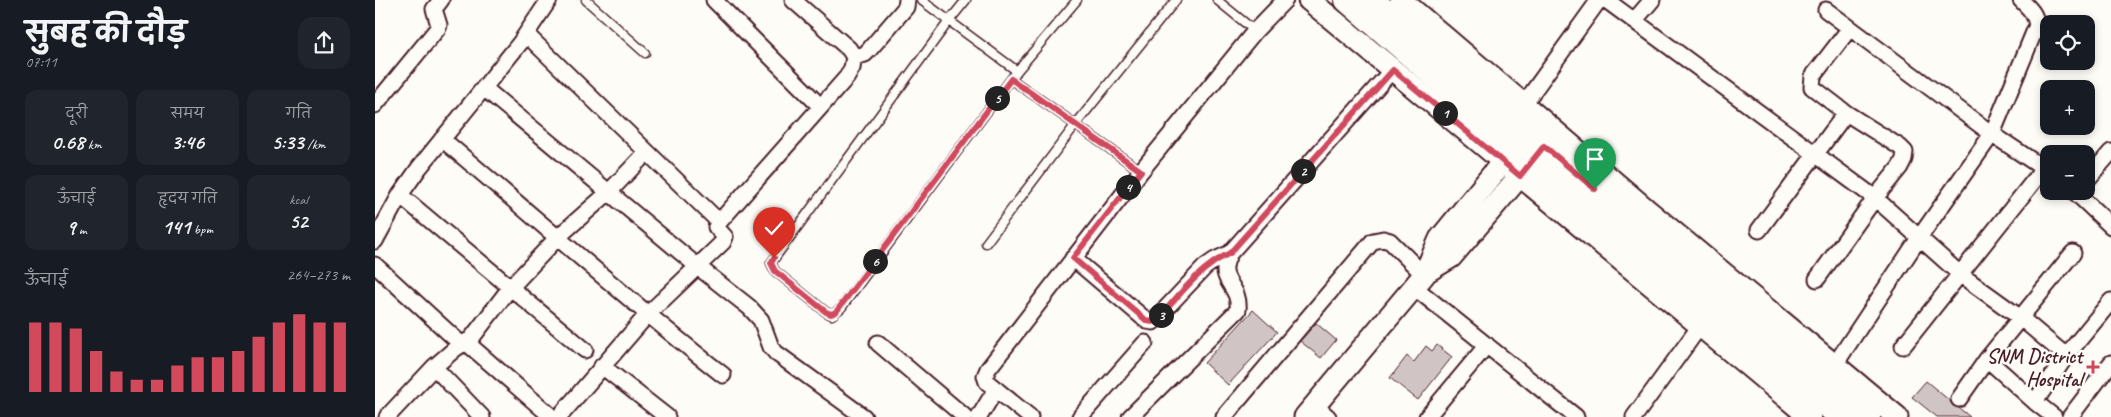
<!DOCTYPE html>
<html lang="hi">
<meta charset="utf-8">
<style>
:root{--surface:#171b24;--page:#20242c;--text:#f1f3f6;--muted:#9ea1a6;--accent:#d1495b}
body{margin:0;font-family:Caveat,"Playpen Sans Deva",sans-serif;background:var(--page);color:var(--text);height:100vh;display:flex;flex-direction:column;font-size:19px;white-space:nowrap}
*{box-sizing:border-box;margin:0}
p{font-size:16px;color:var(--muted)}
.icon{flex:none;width:28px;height:28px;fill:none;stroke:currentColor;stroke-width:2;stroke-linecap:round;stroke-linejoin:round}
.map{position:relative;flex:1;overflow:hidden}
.side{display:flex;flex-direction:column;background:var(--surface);width:375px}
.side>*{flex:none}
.fabs{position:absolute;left:1665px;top:15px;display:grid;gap:10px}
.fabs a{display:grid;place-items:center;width:55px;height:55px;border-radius:10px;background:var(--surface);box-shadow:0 2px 8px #0003;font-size:25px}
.pin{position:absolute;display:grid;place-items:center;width:42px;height:42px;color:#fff;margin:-51px -21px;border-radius:50% 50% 50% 0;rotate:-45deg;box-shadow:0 0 5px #0007}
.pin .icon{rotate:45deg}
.km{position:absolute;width:25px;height:25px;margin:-12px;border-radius:50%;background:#222;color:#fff;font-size:14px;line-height:25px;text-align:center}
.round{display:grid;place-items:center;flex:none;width:52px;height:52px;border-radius:15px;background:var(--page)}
.head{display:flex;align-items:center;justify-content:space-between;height:85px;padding:0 25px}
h1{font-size:28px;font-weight:700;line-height:38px}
.metrics{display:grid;grid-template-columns:repeat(3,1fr);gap:8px;height:85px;padding:5px 25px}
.metrics div{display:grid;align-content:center;border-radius:12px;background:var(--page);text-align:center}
.metrics b{font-size:21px;font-weight:700}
.metrics small{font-size:14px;font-weight:400}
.metrics p{font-size:14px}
.chart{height:140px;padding:10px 25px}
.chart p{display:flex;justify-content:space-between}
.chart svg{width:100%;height:90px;margin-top:5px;stroke:var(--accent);stroke-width:6}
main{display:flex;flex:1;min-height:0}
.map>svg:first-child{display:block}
.building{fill:#d0c5c4;stroke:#4a1f2b}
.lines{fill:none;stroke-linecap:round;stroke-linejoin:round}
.lane-casing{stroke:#4a1f2b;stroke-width:11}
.street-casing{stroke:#4a1f2b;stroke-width:19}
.secondary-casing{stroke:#4a1f2b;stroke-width:25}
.primary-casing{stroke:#4a1f2b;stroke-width:28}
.lane{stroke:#fdfcf7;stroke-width:8}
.street{stroke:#fdfcf7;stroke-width:15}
.secondary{stroke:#fdfcf7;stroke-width:21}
.primary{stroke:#fdfcf7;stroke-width:24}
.route-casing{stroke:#fff;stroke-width:10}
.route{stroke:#d1495b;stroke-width:6}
.poi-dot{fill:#d1495b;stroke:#fdfcf7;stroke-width:2}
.labels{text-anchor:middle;stroke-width:5;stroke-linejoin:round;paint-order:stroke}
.poi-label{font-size:20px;font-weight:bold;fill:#4a1f2b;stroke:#fdfcf7;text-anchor:end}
</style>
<main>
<section class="side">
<div class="head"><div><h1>सुबह की दौड़</h1><p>07:11</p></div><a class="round"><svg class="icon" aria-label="share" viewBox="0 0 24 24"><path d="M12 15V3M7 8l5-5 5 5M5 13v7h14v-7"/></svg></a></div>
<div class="metrics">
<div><p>दूरी</p><b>0.68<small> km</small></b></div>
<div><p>समय</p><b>3:46</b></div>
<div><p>गति</p><b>5:33<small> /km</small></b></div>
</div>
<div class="metrics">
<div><p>ऊँचाई</p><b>9<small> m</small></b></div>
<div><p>हृदय गति</p><b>141<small> bpm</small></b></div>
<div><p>kcal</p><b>52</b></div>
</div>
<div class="chart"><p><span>ऊँचाई</span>264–273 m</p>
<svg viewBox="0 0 160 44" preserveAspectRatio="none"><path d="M5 44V10M15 44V10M25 44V13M35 44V24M45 44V34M55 44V38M65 44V38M75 44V31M85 44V27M95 44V27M105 44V24M115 44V17M125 44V10M135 44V6M145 44V10M155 44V10"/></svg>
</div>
</section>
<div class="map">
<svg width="1736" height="417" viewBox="0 0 1736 417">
<rect width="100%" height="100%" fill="#fdfcf7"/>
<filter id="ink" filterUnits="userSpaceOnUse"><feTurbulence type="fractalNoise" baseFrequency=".02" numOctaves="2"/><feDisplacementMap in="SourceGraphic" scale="10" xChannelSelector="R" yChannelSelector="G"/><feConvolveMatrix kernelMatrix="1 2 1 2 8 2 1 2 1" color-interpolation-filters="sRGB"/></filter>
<g filter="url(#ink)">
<path class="building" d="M 878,310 L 902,332 L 853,385 L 829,363 Z
M 941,323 L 961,340 L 946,358 L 925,341 Z
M 1062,345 L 1077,357 L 1043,400 L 1015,378 L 1032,356 L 1039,362 L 1051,346 L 1057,351 Z
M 1551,381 L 1575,401 L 1578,406 L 1584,408 L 1595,417 L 1562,417 L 1537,397 Z"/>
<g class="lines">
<g class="lane-casing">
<path id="lane" d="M 211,0 L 270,53
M 546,0 L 642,71
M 591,0 L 574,21 L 396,263 L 400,271 L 451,312 L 457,315 L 466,308 L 642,71 L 702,0
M 842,0 L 880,31
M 636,79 L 766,171
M 611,243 L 701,124 L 801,0"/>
</g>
<g class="street-casing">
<path id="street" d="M 339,0 L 445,106
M 1231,0 L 1500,198 L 1586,275 L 1647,319 L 1691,356
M 1451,10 L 1617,134 L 1674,172
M 1259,21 L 1277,0
M 152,35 L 338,216 L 346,220 L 472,77 L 477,68 L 479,57 L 474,49 L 418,0
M 479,57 L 490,54 L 494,50 L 531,7 L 532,0
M 109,88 L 322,266 L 374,307 L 386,320 L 396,347 L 401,353 L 489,417
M 1149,104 L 1224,0
M 0,105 L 63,28 L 64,25 L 59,9 L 66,0
M 67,139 C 161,218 252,300 348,375
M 1711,181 L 1736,152
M 1699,191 L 1736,226
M 25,195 L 210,350
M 1384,230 L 1471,113
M 0,241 L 25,195 L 44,168 L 145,43 L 174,0
M 698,258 L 772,321 L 778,322 L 830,267 L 840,260 L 855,253
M 0,265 L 87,345
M 1442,279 L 1500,198 L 1525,167 L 1529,159 L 1530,152 L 1525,147 L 1471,113 L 1437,87 L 1438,76 L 1475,28
M 1039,287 L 1201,417
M 92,343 L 177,417
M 503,343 L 590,417
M 1528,346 L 1669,168
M 1612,359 L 1660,402 L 1679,417
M 227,366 L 292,417
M 1459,366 L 1544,238 L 1617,134 L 1662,25 C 1660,13 1654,8 1646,0
M 59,367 L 107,417
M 1584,399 L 1612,359 L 1698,253
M 1660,402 L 1691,356 L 1736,301
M 940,406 L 953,417
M 12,417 L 59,367 L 81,348 L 96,339 L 135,288 L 183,237 L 234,192 L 272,152
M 184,417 L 272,315 L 348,242 L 350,237 L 341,227 L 346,220
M 604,417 L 621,389
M 655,417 L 612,382 L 610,376 L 613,369 L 766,171 L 880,31 L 910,0
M 705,417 L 770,343
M 755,417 L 863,310 C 866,283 839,282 855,253 L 1018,69
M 849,417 L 998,241 L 1008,239 L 1015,241 L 1049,275
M 1052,417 L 1112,345
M 1259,417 L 1325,326
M 1695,417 L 1736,363"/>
</g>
<g class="secondary-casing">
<path id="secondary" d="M 934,0 L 1435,417
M 1026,0 L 1273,211 L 1522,417
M 1051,272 L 1076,257 L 1154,165
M 930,417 L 1049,275 L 1065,239 L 1136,152"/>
</g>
<g class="primary-casing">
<path id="primary" d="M 972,0 L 1062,78 L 1466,417
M 997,0 L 1070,63 L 1154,131 L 1321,275 L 1493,417"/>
</g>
<use href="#lane" class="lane"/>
<use href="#street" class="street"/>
<use href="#secondary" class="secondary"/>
<use href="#primary" class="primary"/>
</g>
</g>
<g class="lines" filter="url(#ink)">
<g class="route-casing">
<path id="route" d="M 399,258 L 396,263 L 400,271 L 451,312 L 456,314 L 461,312 L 636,79 L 766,171 L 698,258 L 772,321 L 778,322 L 783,319 C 805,294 825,267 855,253 L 1018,70 L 1145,176 L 1169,146 L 1220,189"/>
</g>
<use href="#route" class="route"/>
</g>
<path class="poi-dot" d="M1715.5 359.5h5v5h5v5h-5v5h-5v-5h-5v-5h5z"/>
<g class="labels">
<g class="poi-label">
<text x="1707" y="363">SNM District<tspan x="1707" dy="23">Hospital</tspan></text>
</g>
</g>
</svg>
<div class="fabs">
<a><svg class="icon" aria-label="locate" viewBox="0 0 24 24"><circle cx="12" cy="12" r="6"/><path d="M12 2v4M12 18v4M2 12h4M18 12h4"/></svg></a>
<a>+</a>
<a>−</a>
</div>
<div class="pin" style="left:1220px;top:189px;background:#1e9e55"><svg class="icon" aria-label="arrive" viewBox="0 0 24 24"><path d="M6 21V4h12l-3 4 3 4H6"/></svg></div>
<div class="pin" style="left:399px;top:258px;background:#d93025"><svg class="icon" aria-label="check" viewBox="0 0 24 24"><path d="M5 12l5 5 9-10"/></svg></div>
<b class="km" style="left:1070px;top:113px">1</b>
<b class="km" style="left:928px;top:171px">2</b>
<b class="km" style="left:786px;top:315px">3</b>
<b class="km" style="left:753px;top:187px">4</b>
<b class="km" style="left:622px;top:98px">5</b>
<b class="km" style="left:500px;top:261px">6</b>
</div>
</main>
